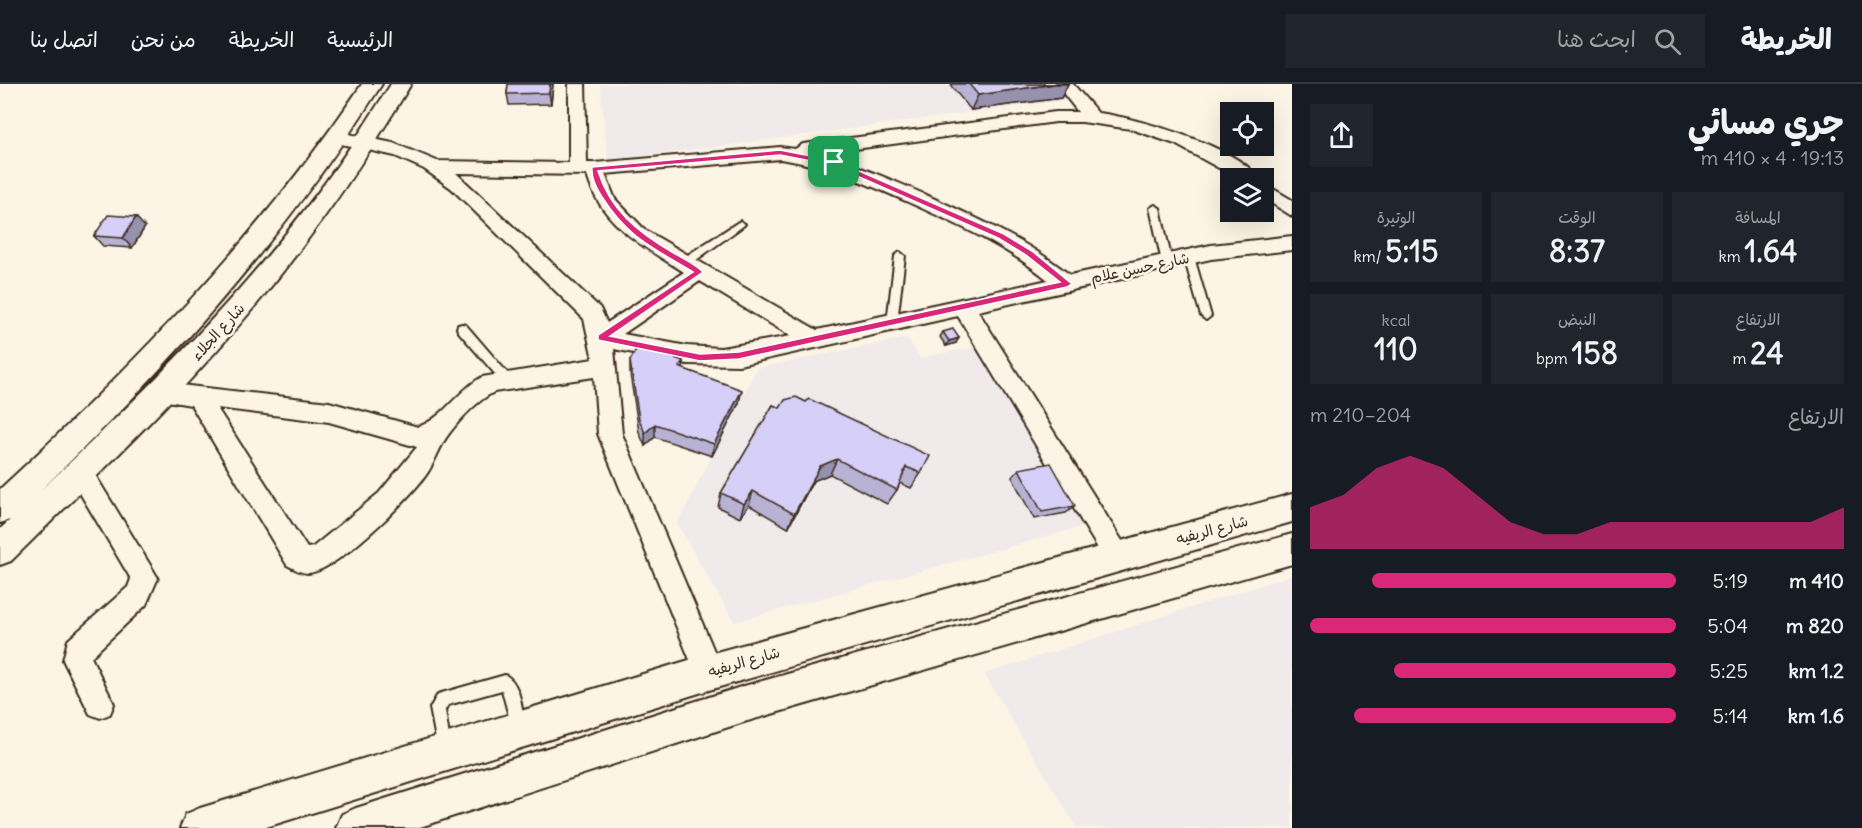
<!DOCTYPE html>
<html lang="ar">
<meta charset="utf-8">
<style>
:root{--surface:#171b24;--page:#20242c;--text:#f1f3f6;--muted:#9ea1a6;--line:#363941;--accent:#db2777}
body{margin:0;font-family:Delius,"Playpen Sans Arabic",sans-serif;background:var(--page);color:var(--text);direction:rtl;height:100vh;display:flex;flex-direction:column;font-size:22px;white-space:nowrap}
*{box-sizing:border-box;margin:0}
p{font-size:20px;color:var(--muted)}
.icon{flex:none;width:33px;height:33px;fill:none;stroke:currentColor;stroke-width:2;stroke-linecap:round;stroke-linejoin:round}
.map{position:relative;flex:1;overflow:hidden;direction:ltr}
.drawer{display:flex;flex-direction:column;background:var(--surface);width:570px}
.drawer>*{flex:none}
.controls{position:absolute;left:1220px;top:18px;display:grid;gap:12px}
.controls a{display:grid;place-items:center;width:54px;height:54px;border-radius:0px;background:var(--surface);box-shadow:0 6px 24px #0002;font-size:30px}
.pin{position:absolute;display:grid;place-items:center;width:51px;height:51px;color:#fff;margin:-26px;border-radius:12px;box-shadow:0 3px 9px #0006}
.round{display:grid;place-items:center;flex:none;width:63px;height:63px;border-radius:0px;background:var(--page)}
.headline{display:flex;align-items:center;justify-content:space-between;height:102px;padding:0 18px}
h1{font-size:33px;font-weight:700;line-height:45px}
.metrics{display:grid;grid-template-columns:repeat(3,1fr);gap:9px;height:102px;padding:6px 18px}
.metrics div{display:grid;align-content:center;border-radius:0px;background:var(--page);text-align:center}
.metrics b{font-size:30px;font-weight:700}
.metrics small{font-size:16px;font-weight:400}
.metrics p{font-size:16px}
.chart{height:168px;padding:12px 18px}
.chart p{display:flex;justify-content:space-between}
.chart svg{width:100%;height:108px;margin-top:6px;fill:var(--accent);opacity:.7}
ul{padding:0 18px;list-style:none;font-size:20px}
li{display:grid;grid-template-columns:96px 72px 1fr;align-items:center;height:45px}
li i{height:15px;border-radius:8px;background:var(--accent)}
header{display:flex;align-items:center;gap:36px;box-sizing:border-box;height:84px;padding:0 30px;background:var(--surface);border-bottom:2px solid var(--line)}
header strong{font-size:28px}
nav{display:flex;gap:33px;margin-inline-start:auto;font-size:21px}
.search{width:420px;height:54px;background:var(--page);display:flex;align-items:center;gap:15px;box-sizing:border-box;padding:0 21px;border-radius:0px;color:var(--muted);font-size:22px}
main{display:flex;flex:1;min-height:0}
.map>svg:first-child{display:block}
.built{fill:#f1eaea}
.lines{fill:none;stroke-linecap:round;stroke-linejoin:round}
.service-casing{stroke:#3b2a1e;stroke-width:4}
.minor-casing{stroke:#3b2a1e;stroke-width:4}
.tertiary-casing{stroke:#3b2a1e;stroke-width:4}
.service{fill:#fcf5e5;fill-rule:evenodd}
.minor{fill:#fcf5e5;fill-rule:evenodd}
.tertiary{fill:#fcf5e5;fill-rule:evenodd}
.wall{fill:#b8b2d4;stroke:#3b2a1e;stroke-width:1.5}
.shaded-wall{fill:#9691ad;stroke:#3b2a1e;stroke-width:1.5}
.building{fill:#d6cff7;stroke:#3b2a1e;stroke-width:1.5}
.route{fill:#db2777;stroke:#fff;stroke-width:1.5;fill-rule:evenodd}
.labels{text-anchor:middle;stroke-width:5;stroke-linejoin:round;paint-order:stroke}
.street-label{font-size:15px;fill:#3b2a1e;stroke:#fcf5e5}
</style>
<header>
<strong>الخريطة</strong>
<div class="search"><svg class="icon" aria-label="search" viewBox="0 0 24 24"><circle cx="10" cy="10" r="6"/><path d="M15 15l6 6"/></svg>ابحث هنا</div>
<nav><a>الرئيسية</a><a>الخريطة</a><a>من نحن</a><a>اتصل بنا</a></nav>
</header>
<main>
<section class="drawer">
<div class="headline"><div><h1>جري مسائي</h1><p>19:13 · 4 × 410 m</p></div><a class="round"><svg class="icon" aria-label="share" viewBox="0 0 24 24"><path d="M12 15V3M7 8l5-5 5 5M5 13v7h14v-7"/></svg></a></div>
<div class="metrics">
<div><p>المسافة</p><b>1.64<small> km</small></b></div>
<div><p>الوقت</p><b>8:37</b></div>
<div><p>الوتيرة</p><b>5:15<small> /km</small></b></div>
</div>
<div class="metrics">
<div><p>الارتفاع</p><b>24<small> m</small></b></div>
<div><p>النبض</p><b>158<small> bpm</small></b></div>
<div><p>kcal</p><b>110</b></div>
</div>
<div class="chart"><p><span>الارتفاع</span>204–210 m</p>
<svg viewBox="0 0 160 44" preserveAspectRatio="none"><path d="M0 44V27L10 22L20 11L30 6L40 11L50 22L60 33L70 38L80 38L90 33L100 33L110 33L120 33L130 33L140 33L150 33L160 27V44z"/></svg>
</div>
<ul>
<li><b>410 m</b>5:19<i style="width:83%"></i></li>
<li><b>820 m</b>5:04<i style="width:100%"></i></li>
<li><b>1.2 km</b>5:25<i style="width:77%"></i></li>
<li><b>1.6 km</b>5:14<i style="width:88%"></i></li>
</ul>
</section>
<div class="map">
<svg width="1292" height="744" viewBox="0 0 1292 744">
<rect width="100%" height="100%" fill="#fcf5e5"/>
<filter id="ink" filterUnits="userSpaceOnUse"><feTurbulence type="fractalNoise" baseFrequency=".0167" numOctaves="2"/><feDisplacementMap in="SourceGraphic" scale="12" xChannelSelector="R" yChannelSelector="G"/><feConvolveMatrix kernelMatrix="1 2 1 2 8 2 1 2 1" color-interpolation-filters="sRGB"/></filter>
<g filter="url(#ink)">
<path class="built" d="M 600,0 L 1059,0 L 1073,15 L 608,77 Z
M 907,254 L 920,274 L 973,263 L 984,268 L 1085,442 L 734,538 L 677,440 L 757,284 Z
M 1292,491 L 1292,744 L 1077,744 L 984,590 Z"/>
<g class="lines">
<g class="service-casing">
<path id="service" d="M 1155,121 L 1160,124 L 1172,178 L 1167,182 L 1162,178 L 1150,124 Z
M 740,137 L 745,140 L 743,142 L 688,182 L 680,182 L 680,176 Z
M 900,168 L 905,172 L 897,238 L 892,242 L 887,238 L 895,172 Z
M 1189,169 L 1194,173 L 1211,232 L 1206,236 L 1201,232 L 1184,173 Z
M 462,240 L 466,241 L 510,292 L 512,295 L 510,298 L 502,298 L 458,247 L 457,244 L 458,241 Z
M 505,591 C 521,598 522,628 525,643 L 523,648 L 518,650 L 513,648 L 502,606 L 448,621 L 445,626 L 451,666 L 449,671 L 444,673 L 439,671 L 430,624 L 438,610 Z"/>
</g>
<g class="minor-casing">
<path id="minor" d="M 569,0 L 585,0 L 587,79 L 594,79 L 780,63 L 795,65 L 803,60 L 1056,28 L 1078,28 L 1056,0 L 1073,0 L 1098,29 C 1134,33 1239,63 1258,94 L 1237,94 L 1175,60 L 1131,45 L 1082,38 L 1056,38 L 818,70 C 855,80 890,95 926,111 C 977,134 1026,156 1070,191 L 1211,161 L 1292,152 L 1292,166 L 1211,175 L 978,227 L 1126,463 L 1130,472 L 1126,481 L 1117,484 L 1108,481 L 958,232 L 739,281 L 687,280 L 614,265 L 622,350 L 723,588 L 719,598 L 709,602 L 699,598 L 598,350 L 594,293 L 494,308 C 477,317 460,335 448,351 C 439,363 435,379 426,391 C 409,415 336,488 308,489 C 301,489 293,484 287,481 L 191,321 L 155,315 L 152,308 L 155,301 L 163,299 L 329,318 L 418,343 C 444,334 458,306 482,293 L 593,275 L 584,235 L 451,104 L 424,85 L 395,72 L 332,58 L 329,54 L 338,48 L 393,59 L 437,77 L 569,79 ZM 780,75 C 829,82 872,102 917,122 C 963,143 1009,164 1048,196 L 817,246 L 645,146 L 615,115 L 605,90 ZM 456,89 L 587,91 C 600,140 644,163 684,188 L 607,239 L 600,224 ZM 700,197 L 791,252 L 721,264 L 687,262 L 623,250 ZM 217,324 L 329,338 L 417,363 L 379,409 L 313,463 L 307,464 Z
M 1263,99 L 1292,116 L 1292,132 L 1263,114 Z
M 80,378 L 89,381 L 158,494 L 146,521 L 91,573 L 114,620 L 110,630 L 100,634 L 90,630 L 63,576 L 68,556 L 128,503 L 131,495 L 68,389 L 71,381 Z"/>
</g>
<g class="tertiary-casing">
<path id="tertiary" d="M 362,0 L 382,0 C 283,155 172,279 40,407 C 134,318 227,227 306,124 C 337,85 364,42 391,0 L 411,0 C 370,68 327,133 277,195 C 197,296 103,386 11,477 L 0,481 L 0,445 L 10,436 L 0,439 L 0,405 C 134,281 260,152 362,0 Z
M 1292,410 L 1292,438 L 709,606 L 263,744 L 180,744 L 186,730 L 200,724 L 709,570 Z
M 1292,450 L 1292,480 L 744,638 L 417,744 L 336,744 L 342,730 L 356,724 L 744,602 Z"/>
</g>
<use href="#service" class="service"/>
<use href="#minor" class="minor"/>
<use href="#tertiary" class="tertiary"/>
</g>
<path class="wall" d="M 508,0 L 553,0 L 551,20 L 509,21 L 507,10 Z
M 952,0 L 1068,0 L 1061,14 L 971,26 L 951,2 Z
M 145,143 L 132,164 L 103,162 L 94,152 Z
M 943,248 L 956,259 L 946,262 L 940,253 Z
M 630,277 L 683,277 L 683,285 L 739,319 L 712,372 L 655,353 L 645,362 L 639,348 L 630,290 Z
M 773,321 L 921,389 L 911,404 L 900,399 L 897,406 L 887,420 L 830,390 L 813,397 L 788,444 L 749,421 L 740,434 L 718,423 L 721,409 Z
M 1019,385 L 1075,422 L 1066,429 L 1034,435 L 1012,393 Z"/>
<path class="shaded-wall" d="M 550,0 L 553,0 L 551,20 L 549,9 Z
M 1054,0 L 1068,0 L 1061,14 L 971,26 L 978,11 Z
M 136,133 L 145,143 L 132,164 L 123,154 Z
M 959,254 L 956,259 L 946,262 L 949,257 Z
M 742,306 L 739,319 L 712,372 L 714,360 Z
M 655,340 L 655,353 L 645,362 L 645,349 Z
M 837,375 L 830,390 L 813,397 L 788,444 L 794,430 L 820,382 Z
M 753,407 L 749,421 L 740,434 L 744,420 Z"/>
<path class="building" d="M 508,0 L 550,0 L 549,9 L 507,10 Z
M 969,0 L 1054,0 L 978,11 Z
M 108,131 L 136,133 L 123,154 L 94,152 Z
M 953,245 L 959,254 L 949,257 L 943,248 Z
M 639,260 L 683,277 L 679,283 L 742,306 L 714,360 L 655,340 L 645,349 L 639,335 L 630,277 Z
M 796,313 L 806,318 L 809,315 L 930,372 L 921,389 L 906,383 L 897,406 L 837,375 L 820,382 L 794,430 L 753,407 L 744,420 L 721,409 L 773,321 L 780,324 L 785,316 Z
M 1051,379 L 1075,422 L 1042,428 L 1019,385 Z"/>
</g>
<path class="route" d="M 780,66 L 836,77 L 1004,150 L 1032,167 L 1072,200 L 1067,203 L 739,275 L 700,277 L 598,256 L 598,251 L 693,188 C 652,163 629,155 602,113 C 596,104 591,94 592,83 ZM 780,71 L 832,81 L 998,154 L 1026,171 L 1060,198 L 739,268 L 700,270 L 610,252 L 703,188 C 695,180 682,174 672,168 C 638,148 610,126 598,87 Z"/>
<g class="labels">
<g class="street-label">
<text transform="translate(1140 184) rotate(-12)" y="5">شارع حسن علام</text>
<text transform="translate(218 248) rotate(-48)" y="5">شارع الجلاء</text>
<text transform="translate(1212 446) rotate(-15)" y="5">شارع الريفيه</text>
<text transform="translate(744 578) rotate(-16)" y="5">شارع الريفيه</text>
</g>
</g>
</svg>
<div class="controls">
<a><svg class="icon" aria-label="locate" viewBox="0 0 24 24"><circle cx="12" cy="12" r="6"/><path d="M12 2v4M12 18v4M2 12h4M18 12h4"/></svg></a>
<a><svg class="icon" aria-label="layers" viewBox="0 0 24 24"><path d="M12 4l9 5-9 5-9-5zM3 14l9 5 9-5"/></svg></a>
</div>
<div class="pin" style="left:834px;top:78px;background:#1e9e55"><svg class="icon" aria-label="arrive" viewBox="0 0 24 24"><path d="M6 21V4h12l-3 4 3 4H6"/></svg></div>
</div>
</main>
